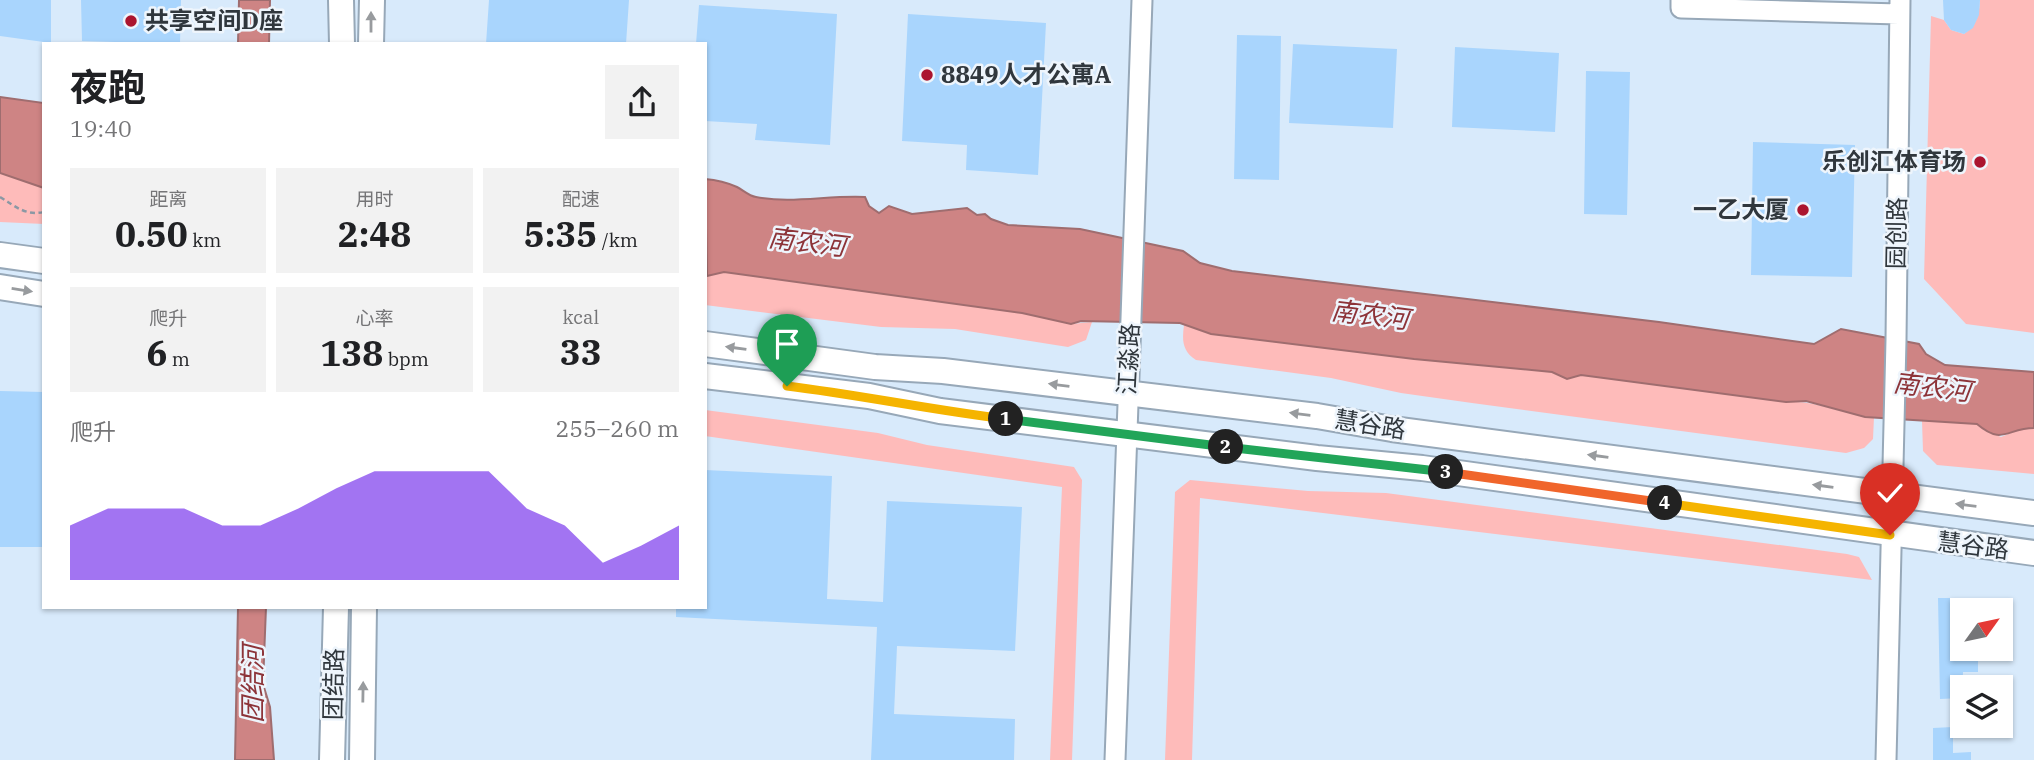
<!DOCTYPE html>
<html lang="zh">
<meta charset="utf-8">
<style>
:root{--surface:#fff;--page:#f2f2f2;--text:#202124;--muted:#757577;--accent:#7c3aed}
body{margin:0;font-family:"IBM Plex Serif","Noto Sans SC",serif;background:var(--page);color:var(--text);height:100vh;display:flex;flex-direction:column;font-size:26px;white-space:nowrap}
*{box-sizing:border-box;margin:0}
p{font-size:23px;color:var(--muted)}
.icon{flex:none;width:38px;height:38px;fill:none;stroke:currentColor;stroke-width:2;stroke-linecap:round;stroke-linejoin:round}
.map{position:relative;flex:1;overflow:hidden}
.drawer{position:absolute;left:42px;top:42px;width:665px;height:567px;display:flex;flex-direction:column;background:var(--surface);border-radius:0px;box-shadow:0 2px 5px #0004}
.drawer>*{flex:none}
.needle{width:46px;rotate:57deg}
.tools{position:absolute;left:1950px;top:598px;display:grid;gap:14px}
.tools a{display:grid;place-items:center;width:63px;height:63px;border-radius:0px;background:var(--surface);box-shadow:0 2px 5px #0004;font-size:35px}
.pin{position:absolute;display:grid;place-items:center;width:60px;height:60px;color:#fff;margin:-72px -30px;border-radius:50% 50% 50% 0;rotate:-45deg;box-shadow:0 0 7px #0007}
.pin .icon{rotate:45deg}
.km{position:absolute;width:35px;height:35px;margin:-18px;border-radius:50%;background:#222;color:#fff;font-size:19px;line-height:35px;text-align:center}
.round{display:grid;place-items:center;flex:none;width:74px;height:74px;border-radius:0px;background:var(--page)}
.summary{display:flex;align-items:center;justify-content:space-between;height:119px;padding:0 28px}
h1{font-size:38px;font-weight:700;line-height:52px}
.metrics{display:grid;grid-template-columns:repeat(3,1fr);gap:10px;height:119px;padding:7px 28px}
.metrics div{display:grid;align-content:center;border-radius:0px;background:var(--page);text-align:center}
.metrics b{font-size:35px;font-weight:700}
.metrics small{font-size:19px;font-weight:400}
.metrics p{font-size:19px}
.chart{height:196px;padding:14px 28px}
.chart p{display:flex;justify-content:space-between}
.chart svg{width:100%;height:126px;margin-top:7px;fill:var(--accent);opacity:.7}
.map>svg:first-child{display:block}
.green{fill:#febbba}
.water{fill:#ce8484;stroke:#9f6d6f;stroke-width:2}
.building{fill:#a9d5fd}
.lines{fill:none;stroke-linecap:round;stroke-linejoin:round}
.minor-casing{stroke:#97a8b8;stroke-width:23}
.major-casing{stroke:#97a8b8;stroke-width:28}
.path{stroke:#8b98a4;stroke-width:2.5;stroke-dasharray:5 3.5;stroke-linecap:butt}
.minor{stroke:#fff;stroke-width:19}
.major{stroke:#fff;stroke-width:24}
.oneway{fill:#989b9e}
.split-1-casing{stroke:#fff;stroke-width:14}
.split-2-casing{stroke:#fff;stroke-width:14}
.split-3-casing{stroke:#fff;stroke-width:14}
.split-4-casing{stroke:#fff;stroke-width:14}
.split-5-casing{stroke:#fff;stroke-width:14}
.split-1{stroke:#f5b400;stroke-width:9}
.split-2{stroke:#22a559;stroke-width:9}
.split-3{stroke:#22a559;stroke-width:9}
.split-4{stroke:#f0652b;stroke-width:9}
.split-5{stroke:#f5b400;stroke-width:9}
.poi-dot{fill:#ab152f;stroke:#eef5fc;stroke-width:2.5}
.labels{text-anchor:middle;stroke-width:5;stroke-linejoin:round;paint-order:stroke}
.poi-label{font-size:24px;font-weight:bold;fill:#30373d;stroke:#eef5fc;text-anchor:start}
.street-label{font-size:24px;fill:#30373d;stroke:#eef5fc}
.water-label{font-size:26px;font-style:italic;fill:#8d3439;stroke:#eef5fc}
</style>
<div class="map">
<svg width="2034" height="760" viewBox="0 0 2034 760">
<rect width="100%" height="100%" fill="#d8eafb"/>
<path class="green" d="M 1980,0 L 2034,0 L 2034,333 L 1966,324 L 1924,279 L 1931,16 L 1944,20 L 1951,30 L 1964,34 C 1977,25 1979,15 1980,0 Z
M 0,173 L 44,188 L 44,224 L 0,222 Z
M 724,272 L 1022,313 L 1071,324 L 1092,322 L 1086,340 L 1068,347 L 955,329 L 881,327 L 705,305 L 705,275 Z
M 1184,325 L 1211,334 L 1414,359 L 1552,372 L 1567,379 L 1581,375 L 1786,402 C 1816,400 1843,415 1874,417 L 1873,439 L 1864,448 L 1846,453 L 1472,403 L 1401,393 L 1331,378 L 1196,360 C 1182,351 1182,340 1184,325 Z
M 705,410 L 878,433 L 927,445 L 1074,467 L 1082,480 L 1072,760 L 1050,760 L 1062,487 L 705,436 Z
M 1922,421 L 1978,424 L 1984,430 L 2001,437 L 2023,428 L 2034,428 L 2034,474 L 1937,465 L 1923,451 Z
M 1190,480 L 1308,491 L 1386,493 L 1847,554 L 1859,557 L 1872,580 L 1200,498 L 1192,760 L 1165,760 L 1175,492 Z"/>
<path class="water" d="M 239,0 L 270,0 L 269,44 L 238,44 Z
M 0,97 L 44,103 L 44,188 L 0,173 Z
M 705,179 C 717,180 726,182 737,187 C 743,190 749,196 756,197 C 791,204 829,195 865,197 L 869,206 L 879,213 L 889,206 L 912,214 L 967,208 L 977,215 L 985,214 L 991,219 L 1008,225 L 1080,229 L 1183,251 L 1200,263 L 1232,271 L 1659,322 L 1814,344 L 1841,329 L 1919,344 L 1926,354 L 1945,365 L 2034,372 L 2034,428 C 2007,428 2003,446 1977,424 L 1865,417 L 1806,401 L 1786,402 L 1581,375 L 1567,379 L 1552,372 L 1414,359 L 1211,334 L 1180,323 L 1081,321 L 1071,324 L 1022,313 L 724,272 L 707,276 Z
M 238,607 L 266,607 L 263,684 L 270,707 L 274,760 L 235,760 Z"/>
<path class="building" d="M 0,0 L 51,0 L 51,43 L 0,36 Z
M 81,0 L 181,0 L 180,44 L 82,41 Z
M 489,0 L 629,0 L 626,44 L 486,44 Z
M 1943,0 L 1980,0 L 1979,15 L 1973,28 L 1964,34 L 1951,30 L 1944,20 Z
M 699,5 L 837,14 L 830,145 L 755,140 L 757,124 L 705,121 L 705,44 L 696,44 Z
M 908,14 L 1046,23 L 1038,175 L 966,170 L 967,145 L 902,141 Z
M 1237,35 L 1281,36 L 1279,180 L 1234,179 Z
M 1293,44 L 1397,49 L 1393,128 L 1289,123 Z
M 1455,47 L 1559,53 L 1555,132 L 1452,127 Z
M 1586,71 L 1630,72 L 1627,215 L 1584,214 Z
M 1753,142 L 1855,145 L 1852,277 L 1751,275 Z
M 0,391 L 44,392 L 44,547 L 0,547 Z
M 705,470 L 832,476 L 827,599 L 883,602 L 887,501 L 1022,507 L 1015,651 L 897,646 L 894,714 L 1015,719 L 1014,760 L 871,760 L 877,627 L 676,617 L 676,607 L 705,607 Z
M 1938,598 L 1959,598 L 1962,649 L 1978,649 L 1978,672 L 1963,672 L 1962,698 L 1940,699 Z
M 1953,727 L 1953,753 L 1971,752 L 1971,760 L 1933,760 L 1933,728 Z"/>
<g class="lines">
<g class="minor-casing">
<path id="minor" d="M 1681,0 L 1681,8 L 1899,14
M 1115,760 C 1124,507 1134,253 1142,0
M 1886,760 L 1896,340 L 1900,0"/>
</g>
<g class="major-casing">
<path id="major" d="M 341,0 L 342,44
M 371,44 L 372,0
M 0,255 L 44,261
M 0,287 L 44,294
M 705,344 L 875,367 L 943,371 L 1317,416 L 1392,429 L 2034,513
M 705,376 L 869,396 L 940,411 L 1317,458 L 1422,468 L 2034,553
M 332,760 L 336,607
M 362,760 L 364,607"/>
</g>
<path class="path" d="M 0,197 C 15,206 25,216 44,212"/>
<use href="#minor" class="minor"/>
<use href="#major" class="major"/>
</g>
<defs><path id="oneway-solid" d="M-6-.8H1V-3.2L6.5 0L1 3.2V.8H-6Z" transform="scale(1.75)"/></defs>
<g class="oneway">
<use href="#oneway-solid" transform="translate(371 22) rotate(-90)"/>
<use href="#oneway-solid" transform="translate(22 290) rotate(9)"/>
<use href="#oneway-solid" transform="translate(736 348) rotate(-172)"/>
<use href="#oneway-solid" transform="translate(1059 385) rotate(-173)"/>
<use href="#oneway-solid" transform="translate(1300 414) rotate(-173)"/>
<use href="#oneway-solid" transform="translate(1598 456) rotate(-172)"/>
<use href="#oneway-solid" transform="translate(1823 486) rotate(-172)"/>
<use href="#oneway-solid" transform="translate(1966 505) rotate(-173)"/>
<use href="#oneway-solid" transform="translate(363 692) rotate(-89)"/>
</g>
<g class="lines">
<g class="split-1-casing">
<path id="split-1" d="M 787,386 C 860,395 932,410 1006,419"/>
</g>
<g class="split-2-casing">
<path id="split-2" d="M 1006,419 L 1226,447"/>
</g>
<g class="split-3-casing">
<path id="split-3" d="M 1226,447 L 1446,472"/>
</g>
<g class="split-4-casing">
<path id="split-4" d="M 1446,472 L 1665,503"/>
</g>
<g class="split-5-casing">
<path id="split-5" d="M 1665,503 L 1890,535"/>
</g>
<use href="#split-1" class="split-1"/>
<use href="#split-2" class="split-2"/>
<use href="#split-3" class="split-3"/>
<use href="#split-4" class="split-4"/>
<use href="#split-5" class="split-5"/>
</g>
<g class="poi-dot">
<circle cx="131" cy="21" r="7"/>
<circle cx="927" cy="75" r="7"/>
<circle cx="1980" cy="162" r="7"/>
<circle cx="1803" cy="210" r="7"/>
</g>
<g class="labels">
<g class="poi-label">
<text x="145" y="29">共享空间D座</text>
<text x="941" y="83">8849人才公寓A</text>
<text x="1966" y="170" text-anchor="end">乐创汇体育场</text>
<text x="1789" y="218" text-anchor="end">一乙大厦</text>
</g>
<g class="street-label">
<text transform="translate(1897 233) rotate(-89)" y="8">园创路</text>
<text transform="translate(1129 359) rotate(-87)" y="8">江淼路</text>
<text transform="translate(1370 425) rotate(9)" y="8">慧谷路</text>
<text transform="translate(1973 546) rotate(7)" y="8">慧谷路</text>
<text transform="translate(334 684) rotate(-89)" y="8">团结路</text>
</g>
<g class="water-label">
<text transform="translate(807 242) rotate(7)" y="9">南农河</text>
<text transform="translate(1370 315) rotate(7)" y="9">南农河</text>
<text transform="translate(1932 387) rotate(7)" y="9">南农河</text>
<text transform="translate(253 684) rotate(-90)" y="9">团结河</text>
</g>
</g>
</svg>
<div class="tools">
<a><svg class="needle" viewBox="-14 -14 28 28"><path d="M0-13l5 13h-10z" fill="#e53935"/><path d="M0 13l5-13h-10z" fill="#757577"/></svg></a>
<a><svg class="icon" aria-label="layers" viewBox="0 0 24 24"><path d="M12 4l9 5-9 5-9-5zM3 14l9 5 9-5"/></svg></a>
</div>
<div class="pin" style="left:787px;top:386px;background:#1e9e55"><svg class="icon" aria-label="arrive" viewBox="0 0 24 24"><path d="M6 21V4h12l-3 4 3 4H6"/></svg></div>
<div class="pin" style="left:1890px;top:535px;background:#d93025"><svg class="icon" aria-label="check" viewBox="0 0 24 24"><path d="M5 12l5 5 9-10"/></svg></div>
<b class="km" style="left:1006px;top:419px">1</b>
<b class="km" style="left:1226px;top:447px">2</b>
<b class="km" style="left:1446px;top:472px">3</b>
<b class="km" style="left:1665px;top:503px">4</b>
<section class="drawer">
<div class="summary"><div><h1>夜跑</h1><p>19:40</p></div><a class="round"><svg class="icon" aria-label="share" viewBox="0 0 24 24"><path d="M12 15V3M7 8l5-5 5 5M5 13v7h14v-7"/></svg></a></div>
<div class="metrics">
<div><p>距离</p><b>0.50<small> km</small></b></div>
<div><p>用时</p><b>2:48</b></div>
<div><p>配速</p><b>5:35<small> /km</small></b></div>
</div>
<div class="metrics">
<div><p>爬升</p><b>6<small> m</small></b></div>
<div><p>心率</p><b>138<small> bpm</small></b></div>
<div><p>kcal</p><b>33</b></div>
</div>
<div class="chart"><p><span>爬升</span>255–260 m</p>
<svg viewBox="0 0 160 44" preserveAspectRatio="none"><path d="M0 44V25L10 19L20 19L30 19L40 25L50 25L60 19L70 12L80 6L90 6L100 6L110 6L120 19L130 25L140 38L150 32L160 25V44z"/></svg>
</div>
</section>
</div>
